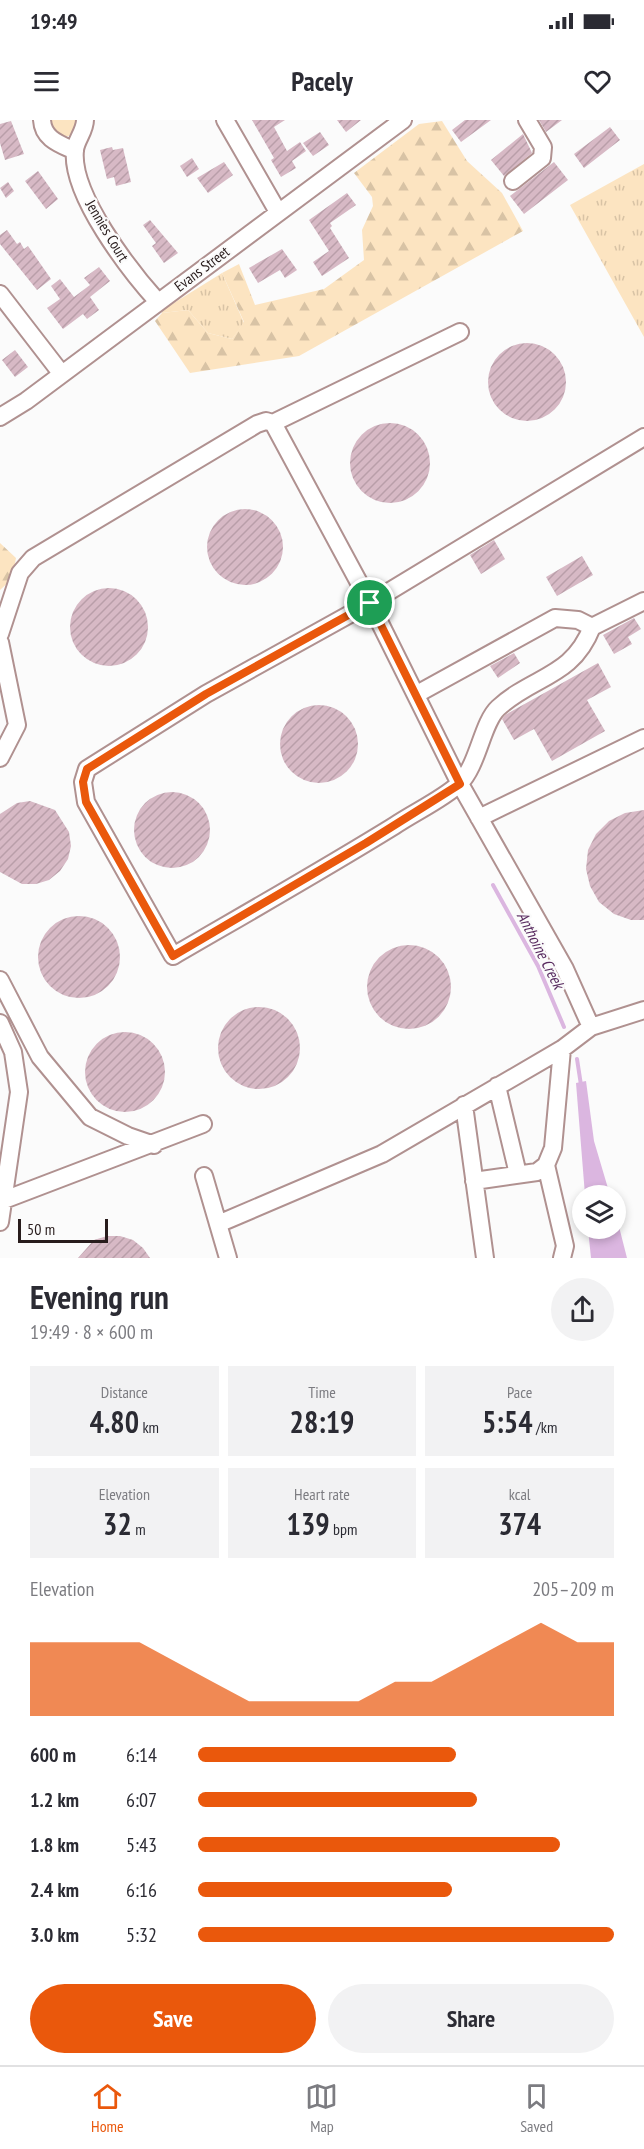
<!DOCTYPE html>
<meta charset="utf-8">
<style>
:root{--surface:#fff;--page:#f2f2f3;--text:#2b2b33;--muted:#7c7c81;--line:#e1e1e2;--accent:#ea580c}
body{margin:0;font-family:"PT Sans Narrow",sans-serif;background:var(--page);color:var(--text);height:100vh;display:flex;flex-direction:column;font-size:22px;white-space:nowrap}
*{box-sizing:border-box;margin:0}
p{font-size:20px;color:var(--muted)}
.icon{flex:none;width:33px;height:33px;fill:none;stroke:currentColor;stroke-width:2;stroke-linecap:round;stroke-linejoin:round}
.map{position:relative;height:1138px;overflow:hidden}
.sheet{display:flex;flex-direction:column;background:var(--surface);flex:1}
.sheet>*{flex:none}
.controls{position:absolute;left:572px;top:1065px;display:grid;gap:12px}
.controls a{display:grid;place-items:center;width:54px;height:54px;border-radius:50%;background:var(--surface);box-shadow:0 3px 9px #0003;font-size:30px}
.scale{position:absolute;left:18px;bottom:15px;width:90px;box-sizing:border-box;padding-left:6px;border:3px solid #281c1c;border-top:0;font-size:16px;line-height:21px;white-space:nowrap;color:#281c1c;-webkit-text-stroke:4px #fbfbfb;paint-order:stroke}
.pin{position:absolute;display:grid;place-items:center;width:51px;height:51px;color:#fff;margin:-26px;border:3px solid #fff;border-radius:50%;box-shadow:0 2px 6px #0007}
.round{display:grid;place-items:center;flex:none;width:63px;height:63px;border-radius:32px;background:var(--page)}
.overview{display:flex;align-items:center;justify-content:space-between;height:102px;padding:0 30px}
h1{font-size:33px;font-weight:600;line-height:45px}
.figures{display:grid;grid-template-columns:repeat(3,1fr);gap:9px;height:102px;padding:6px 30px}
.figures div{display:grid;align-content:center;border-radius:0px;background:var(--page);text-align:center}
.figures b{font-size:30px;font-weight:600}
.figures small{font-size:16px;font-weight:400}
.figures p{font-size:16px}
.chart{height:168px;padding:12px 30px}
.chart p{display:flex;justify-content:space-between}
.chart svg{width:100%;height:108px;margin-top:6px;fill:var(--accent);opacity:.7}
.button{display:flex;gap:12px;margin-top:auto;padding:12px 30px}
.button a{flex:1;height:69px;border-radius:36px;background:var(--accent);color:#fff;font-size:24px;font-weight:600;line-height:69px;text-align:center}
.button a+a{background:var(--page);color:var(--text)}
ul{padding:0 30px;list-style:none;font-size:20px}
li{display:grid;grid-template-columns:96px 72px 1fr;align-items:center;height:45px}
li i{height:15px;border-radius:8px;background:var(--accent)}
.status{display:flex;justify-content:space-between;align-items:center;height:42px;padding:0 30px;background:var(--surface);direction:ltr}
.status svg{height:16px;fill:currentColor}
header{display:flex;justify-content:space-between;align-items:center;height:78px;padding:0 30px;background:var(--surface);font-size:27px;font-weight:600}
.dock{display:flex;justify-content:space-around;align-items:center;height:84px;border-top:2px solid var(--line);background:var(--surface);font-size:16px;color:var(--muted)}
.dock a{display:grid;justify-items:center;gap:3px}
.dock .active{color:var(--accent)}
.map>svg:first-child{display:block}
.grass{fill:url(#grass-tufts)}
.forest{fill:url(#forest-firs)}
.water{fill:#dbb6e0}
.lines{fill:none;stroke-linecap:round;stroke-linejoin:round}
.stream{stroke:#dbb6e0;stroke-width:4}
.building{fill:url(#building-hatch)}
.minor-casing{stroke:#b09190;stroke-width:20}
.minor{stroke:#fff;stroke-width:16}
.route-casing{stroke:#fff;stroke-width:12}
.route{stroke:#ea580c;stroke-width:8}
.labels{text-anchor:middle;stroke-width:4.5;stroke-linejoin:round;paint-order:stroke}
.street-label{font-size:15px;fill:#281c1c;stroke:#fbfbfb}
.water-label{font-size:16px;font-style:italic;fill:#5a2d61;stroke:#fbfbfb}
</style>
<div class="status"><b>19:49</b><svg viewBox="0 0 49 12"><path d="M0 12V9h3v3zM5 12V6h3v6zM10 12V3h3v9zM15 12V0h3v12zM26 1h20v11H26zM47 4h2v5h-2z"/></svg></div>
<header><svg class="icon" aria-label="menu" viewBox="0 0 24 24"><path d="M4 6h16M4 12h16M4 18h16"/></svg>Pacely<svg class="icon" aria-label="heart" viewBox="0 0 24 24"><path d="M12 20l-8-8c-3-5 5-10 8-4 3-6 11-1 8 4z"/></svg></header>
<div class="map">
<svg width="644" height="1138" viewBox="0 0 644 1138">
<defs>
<pattern id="grass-tufts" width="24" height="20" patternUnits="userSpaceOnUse" patternTransform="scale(1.5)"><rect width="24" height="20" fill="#fce4c1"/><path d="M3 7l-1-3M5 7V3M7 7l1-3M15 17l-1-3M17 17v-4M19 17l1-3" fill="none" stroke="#d8c3a5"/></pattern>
<pattern id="forest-firs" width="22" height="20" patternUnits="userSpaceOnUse" patternTransform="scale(1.5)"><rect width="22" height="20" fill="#fce4c1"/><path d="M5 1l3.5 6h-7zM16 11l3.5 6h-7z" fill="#d8c3a5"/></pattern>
<pattern id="building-hatch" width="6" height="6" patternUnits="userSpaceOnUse" patternTransform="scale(1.5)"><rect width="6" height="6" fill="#d7b9c5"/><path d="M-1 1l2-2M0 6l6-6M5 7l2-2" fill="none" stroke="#b99ea9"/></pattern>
</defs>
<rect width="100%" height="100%" fill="#fbfbfb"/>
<path class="grass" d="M 44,0 L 80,0 L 75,14 L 58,19 Z
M 644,44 L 644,217 L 570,85 Z
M 222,153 L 244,203 L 232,219 L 208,213 L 188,190 L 162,193 L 161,191 Z"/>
<path class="forest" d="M 442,1 L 467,41 L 502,73 L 523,111 L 299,236 L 190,253 L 155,201 L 162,193 L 188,190 L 208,213 L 232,219 L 244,202 L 222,153 L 239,144 L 255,185 L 324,169 L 364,140 L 362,110 L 373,86 L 372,77 L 354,53 L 419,4 Z
M 0,423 L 16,438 L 12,459 L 0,470 Z"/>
<path class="water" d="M 586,961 L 594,1021 L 610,1075 L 585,1075 L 576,963 Z
M 615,1091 L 627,1138 L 591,1138 L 588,1109 L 615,1108 Z"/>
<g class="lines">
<path class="stream" d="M 493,765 L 538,846 L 564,907
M 577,939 L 581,965"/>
</g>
<path class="building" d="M 252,0 L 285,0 L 274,7 L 287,31 L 300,22 L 306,31 L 292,41 L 296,48 L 281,57 L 271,40 L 274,38 Z
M 337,0 L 361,0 L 346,12 Z
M 465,0 L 491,0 L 461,22 L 452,10 Z
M 539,0 L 562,0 L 546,12 Z
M 11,1 L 24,34 L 5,40 L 0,23 L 0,4 Z
M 610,7 L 620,20 L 584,48 L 574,34 Z
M 320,12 L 329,25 L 313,36 L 303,23 Z
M 523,14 L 532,33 L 504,56 L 491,40 Z
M 112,27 L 113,30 L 123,28 L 131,62 L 116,66 L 114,57 L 107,59 L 100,30 Z
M 192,38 L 199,49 L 187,57 L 180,46 Z
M 224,42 L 233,55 L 208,73 L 197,58 Z
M 554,42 L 568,60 L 524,94 L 510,76 Z
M 38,51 L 58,79 L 46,89 L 25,61 Z
M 8,62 L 14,71 L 6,78 L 0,68 Z
M 347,73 L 356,85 L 330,103 L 332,106 L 330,108 L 349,138 L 322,156 L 313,142 L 329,131 L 309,100 Z
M 150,100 L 178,133 L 164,143 L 152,126 L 156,123 L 143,105 Z
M 7,110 L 17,124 L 20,122 L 24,129 L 28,126 L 51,159 L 37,170 L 0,124 L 0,115 Z
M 282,129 L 297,150 L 285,158 L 280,150 L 258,163 L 249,148 Z
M 99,147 L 110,161 L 90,177 L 99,190 L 87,199 L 83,194 L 63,209 L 47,188 L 60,179 L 51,166 L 60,159 L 74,177 L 90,165 L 84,158 Z
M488 262a39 39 0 1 1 78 0a39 39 0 1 1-78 0Z
M 15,230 L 28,247 L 15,257 L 2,240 Z
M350 343a40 40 0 1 1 80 0a40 40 0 1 1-80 0Z
M207 427a38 38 0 1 1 76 0a38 38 0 1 1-76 0Z
M 494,420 L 505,439 L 481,454 L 470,435 Z
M 582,436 L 593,455 L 557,476 L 546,457 Z
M70 507a39 39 0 1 1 78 0a39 39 0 1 1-78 0Z
M 634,498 L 641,509 L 628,517 L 632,524 L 614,534 L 603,515 Z
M 514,533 L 520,543 L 498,558 L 490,546 Z
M 598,543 L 611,567 L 587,580 L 605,611 L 552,641 L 534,609 L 514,620 L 502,599 L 505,595 Z
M280 624a39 39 0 1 1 78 0a39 39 0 1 1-78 0Z
M134 710a38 38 0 1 1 76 0a38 38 0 1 1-76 0Z
M 30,681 L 55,690 L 69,712 L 71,726 L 68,739 L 60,751 L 49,760 L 36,764 L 22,764 L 0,752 L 0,694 L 17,683 Z
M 644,690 L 644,800 L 631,800 L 614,794 L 599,782 L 590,766 L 586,749 L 588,730 L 596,714 L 609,701 L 625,693 Z
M38 837a41 41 0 1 1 82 0a41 41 0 1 1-82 0Z
M367 867a42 42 0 1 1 84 0a42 42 0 1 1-84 0Z
M218 928a41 41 0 1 1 82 0a41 41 0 1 1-82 0Z
M85 952a40 40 0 1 1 80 0a40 40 0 1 1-80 0Z
M 107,1116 L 120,1116 L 133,1120 L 143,1128 L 150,1138 L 78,1138 L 94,1120 Z"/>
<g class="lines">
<g class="minor-casing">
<path id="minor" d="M 42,0 C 43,19 60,24 75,31
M 85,0 C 85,11 76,20 75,30 C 70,74 130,151 158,182
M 225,0 L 278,92
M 513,61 L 542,38 L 543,27 L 527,0
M 0,174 L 61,253
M 0,297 L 26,281 L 403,0
M 273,303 L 370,483 L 460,664 L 565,849 L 591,907
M 592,507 C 572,558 534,555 498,588 C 482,603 478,646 459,664 C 443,679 413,693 394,706 C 321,751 247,793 173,836 L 86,682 L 83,662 L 87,649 L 206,574 L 370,483 L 644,317
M 0,514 L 20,453 L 33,438 L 257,304 L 266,301 L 273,303 L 460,212
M 0,522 L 17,605 L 0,638
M 417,574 L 555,498 L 578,500 L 592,507 L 644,481
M 479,698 L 644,618
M 0,860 L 40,937 L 90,997 L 128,1016 L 154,1025
M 0,903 L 13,932 L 19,972 L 0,1102
M 497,966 L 518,1054
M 464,985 L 485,1138
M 546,1045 L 565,1126 L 562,1138
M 204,1056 L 228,1138
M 474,1061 L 537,1052 L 546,1045 L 553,1028 L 562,929
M 4,1080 L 203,1004
M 218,1104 L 382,1034 L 562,929 L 591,907 L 644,890"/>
</g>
<use href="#minor" class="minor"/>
</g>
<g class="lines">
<g class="route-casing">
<path id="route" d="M 370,483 L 460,664 L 366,723 L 173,836 L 86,682 L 83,662 L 87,649 L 206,574 Z"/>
</g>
<use href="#route" class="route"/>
</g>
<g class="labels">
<g class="street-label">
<text transform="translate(107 111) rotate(59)" y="5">Jennies Court</text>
<text transform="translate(202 149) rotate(-37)" y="5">Evans Street</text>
</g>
<g class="water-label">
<text transform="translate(541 830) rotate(63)" y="6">Anthoine Creek</text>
</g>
</g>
</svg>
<div class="controls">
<a><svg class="icon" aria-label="layers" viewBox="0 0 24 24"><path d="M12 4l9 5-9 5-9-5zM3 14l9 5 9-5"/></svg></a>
</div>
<div class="scale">50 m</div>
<div class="pin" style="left:370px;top:483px;background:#1e9e55"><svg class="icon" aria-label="arrive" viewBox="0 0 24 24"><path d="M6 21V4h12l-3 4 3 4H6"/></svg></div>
</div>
<section class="sheet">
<div class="overview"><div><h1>Evening run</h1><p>19:49 · 8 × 600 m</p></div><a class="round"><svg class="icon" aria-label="share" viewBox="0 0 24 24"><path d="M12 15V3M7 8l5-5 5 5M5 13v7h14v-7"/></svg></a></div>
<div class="figures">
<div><p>Distance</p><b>4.80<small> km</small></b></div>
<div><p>Time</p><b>28:19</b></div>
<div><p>Pace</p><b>5:54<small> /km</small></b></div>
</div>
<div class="figures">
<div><p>Elevation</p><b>32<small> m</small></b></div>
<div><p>Heart rate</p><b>139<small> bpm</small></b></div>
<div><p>kcal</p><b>374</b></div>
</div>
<div class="chart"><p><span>Elevation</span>205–209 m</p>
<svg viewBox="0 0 160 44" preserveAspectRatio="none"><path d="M0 44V14L10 14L20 14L30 14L40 22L50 30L60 38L70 38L80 38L90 38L100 30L110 30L120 22L130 14L140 6L150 14L160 14V44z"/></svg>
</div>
<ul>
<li><b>600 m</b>6:14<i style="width:62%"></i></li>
<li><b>1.2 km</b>6:07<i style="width:67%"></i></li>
<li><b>1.8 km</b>5:43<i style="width:87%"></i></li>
<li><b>2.4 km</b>6:16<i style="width:61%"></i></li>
<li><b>3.0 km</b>5:32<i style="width:100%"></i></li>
</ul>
<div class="button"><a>Save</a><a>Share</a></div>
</section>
<nav class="dock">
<a class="active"><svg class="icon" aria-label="home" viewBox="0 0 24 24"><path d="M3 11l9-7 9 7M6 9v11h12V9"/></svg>Home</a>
<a><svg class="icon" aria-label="map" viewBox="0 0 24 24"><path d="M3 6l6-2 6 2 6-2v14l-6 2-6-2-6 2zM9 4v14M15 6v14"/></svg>Map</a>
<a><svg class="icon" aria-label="saved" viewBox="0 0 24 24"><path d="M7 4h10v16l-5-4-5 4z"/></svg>Saved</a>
</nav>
